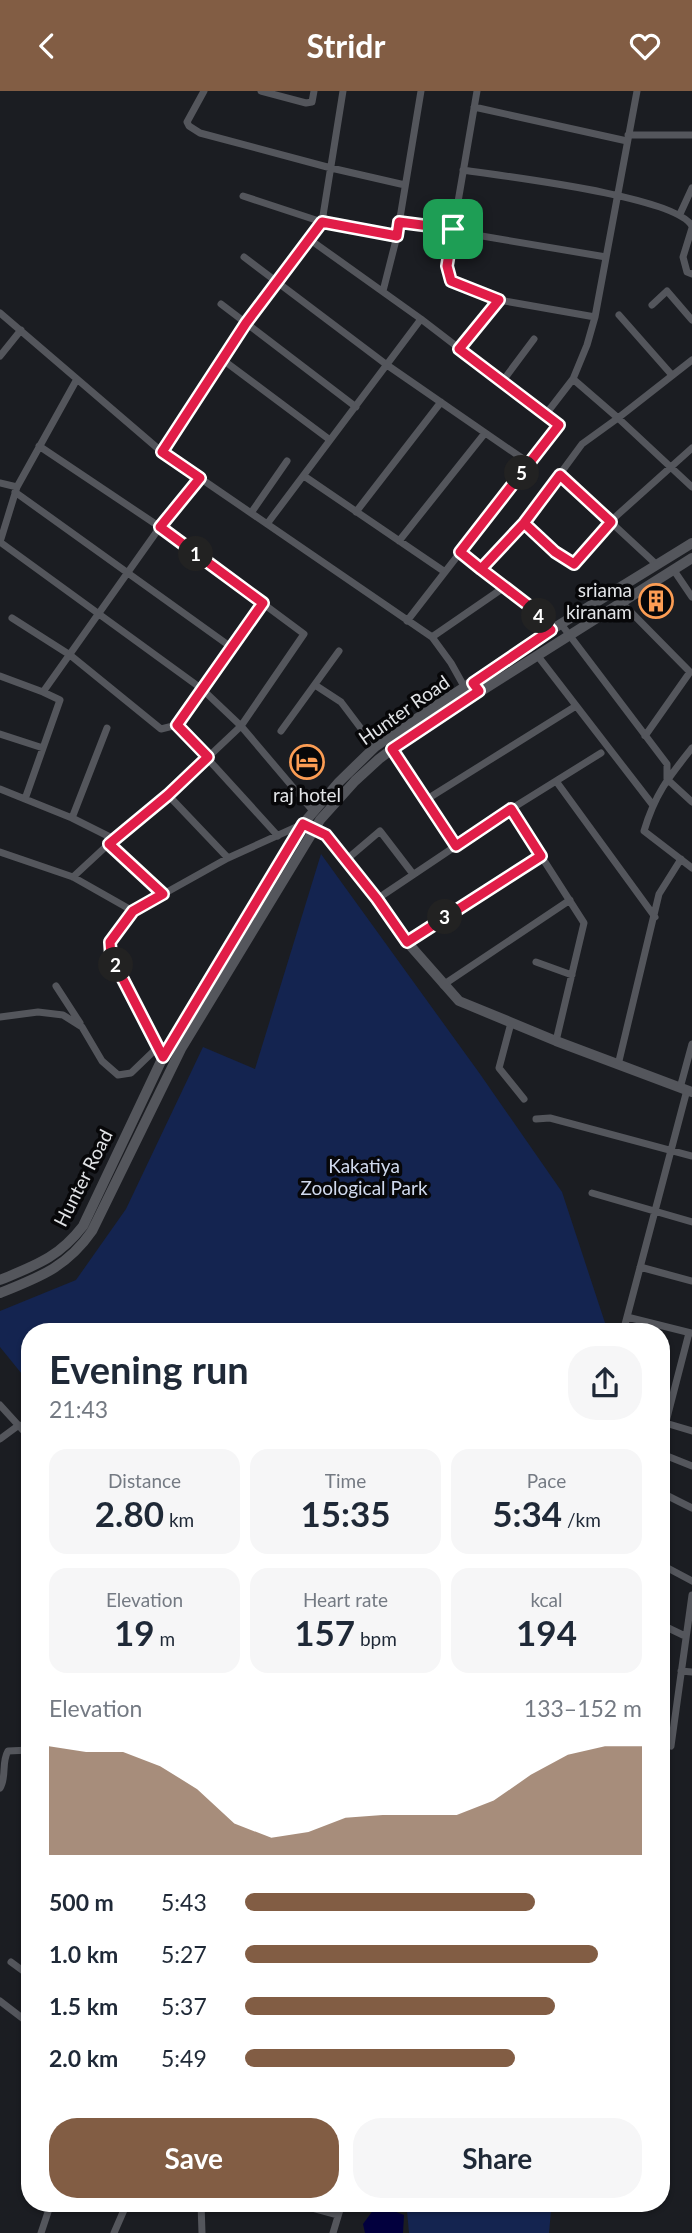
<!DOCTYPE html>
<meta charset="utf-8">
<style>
:root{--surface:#fff;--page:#f6f6f7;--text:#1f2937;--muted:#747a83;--accent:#825d44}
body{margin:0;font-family:Lato,sans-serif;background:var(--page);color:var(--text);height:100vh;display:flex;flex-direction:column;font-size:26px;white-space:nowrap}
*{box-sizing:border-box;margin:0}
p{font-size:23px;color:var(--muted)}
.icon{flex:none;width:38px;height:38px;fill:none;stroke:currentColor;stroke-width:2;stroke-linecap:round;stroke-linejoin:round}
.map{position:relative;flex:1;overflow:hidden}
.side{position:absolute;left:21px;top:1232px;width:649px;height:889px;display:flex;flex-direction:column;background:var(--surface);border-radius:28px;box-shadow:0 2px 5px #0004}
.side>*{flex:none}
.pin{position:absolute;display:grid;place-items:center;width:60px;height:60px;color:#fff;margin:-30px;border-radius:14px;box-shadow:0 4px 10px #0006}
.km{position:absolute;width:35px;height:35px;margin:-18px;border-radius:50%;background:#222;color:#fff;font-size:19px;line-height:35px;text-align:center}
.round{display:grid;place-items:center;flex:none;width:74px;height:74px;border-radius:28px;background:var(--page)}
.headline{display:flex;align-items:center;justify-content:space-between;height:119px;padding:0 28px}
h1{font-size:38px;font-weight:700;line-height:52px}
.stats{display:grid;grid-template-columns:repeat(3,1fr);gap:10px;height:119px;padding:7px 28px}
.stats div{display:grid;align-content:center;border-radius:18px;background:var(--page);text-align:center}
.stats b{font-size:35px;font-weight:700}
.stats small{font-size:19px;font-weight:400}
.stats p{font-size:19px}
.chart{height:196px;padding:14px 28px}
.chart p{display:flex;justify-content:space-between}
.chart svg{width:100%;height:126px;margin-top:7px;fill:var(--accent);opacity:.7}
.primary-button{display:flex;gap:14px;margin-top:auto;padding:14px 28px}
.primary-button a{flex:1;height:80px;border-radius:28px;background:var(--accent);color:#fff;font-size:28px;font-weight:700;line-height:80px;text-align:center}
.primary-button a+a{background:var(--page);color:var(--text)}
ul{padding:0 28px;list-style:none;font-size:23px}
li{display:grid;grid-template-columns:112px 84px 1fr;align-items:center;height:52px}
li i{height:18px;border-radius:9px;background:var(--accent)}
header{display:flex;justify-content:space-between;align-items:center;height:91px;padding:0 28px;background:var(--accent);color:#fff;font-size:32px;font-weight:700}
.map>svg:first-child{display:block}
.green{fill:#142450}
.water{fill:#02003e}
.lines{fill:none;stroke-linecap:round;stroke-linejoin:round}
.street{stroke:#54565c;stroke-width:7}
.secondary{stroke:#54565c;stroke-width:10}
.route-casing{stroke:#fff;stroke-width:14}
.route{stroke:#e11d48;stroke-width:9}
.labels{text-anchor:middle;stroke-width:7;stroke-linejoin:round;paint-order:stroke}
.poi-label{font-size:19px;fill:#e2e4e7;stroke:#070709;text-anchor:end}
.street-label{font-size:19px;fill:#e2e4e7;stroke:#070709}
.park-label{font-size:19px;fill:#d0d9ed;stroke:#070709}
</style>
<header><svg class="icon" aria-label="back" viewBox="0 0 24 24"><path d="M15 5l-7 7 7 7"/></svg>Stridr<svg class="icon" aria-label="heart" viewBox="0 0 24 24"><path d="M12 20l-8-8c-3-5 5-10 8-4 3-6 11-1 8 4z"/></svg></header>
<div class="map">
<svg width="692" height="2142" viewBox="0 0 692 2142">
<rect width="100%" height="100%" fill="#1b1d22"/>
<path class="green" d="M 321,763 L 480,983 L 562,1101 L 608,1241 L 30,1241 L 30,1293 L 0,1256 L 0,1220 L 76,1189 L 126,1118 L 203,956 L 255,978 Z
M 399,2112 L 544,2112 L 551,2120 L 549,2142 L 409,2142 L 407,2120 Z"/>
<path class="water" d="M 374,2118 L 391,2119 L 404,2124 L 403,2142 L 365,2142 L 363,2133 Z"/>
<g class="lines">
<path class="street" d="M 204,0 L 187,31 L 189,35 L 200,42 L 331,77 L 405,94
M 261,0 L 306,12 L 312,11 L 314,0
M 477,0 L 447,175 L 451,190 L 499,209 L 595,226
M 637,0 L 595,226 L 587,254 L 573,288 L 618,327 L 692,269
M 474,16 L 627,50
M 628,44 L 692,44
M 463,79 C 502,85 676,105 692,135
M 243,105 L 322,131 L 397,145
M 680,123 L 692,97
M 399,131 L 606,166
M 692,137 L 683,166 L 687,181 L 692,183
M 309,148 L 421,228 L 559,334 L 407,530
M 244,166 L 387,274 L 529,372
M 383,200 L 397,145 L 421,0
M 221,213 L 356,316
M 652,214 L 667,200 L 692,229
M 0,222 L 162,361 L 432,546 L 451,572 L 465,597
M 619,224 L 671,283
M 459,259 L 499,209
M 0,265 L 21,239
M 223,269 L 330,349
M 502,291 L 534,248
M 546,323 L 573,288
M 39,355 L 160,436 L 304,543 L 241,635 L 168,704 L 114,748 L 73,786
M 162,361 L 246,232 L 322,131 L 343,0
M 560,384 L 657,474
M 304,385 L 445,481
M 0,392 L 17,396
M 15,401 L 231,556
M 356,421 L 441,311
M 251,422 L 287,370
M 524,432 L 555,461 L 574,473 L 613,428 L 692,357
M 267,433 L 421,228
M 399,450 L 485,342
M 0,451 L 202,598 L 263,512
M 0,451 L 17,396 L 77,288
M 460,461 L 529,514 L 551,539
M 481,478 L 524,432 L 582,353 L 618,327 L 692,396
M 673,478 L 692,506
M 621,511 L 690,581 L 645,645
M 12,527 L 70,564 L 161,638 L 177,634
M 561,533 L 667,673 L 667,688 L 692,711
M 432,546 L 506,495
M 537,564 L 652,713
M 0,585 L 43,601 L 160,436 L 200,387
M 315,594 L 341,611 L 375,656
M 281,640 L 339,560
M 0,643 L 43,657
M 692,657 C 668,687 655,703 644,740 L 692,777
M 392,658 L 456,755
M 556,690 L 601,662
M 0,698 L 72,727 L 114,748
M 168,704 L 228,767
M 25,708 L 60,609 L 43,601
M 424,710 L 576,615
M 511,718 L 584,832 L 556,950
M 72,727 L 107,637
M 278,745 L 177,634 L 202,598 L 241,635 L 313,720
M 109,753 L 163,803
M 0,761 L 73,786 L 133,820
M 346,769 L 380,740 L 413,783
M 377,808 L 511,718 L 556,690 L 655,826
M 407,851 L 541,765
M 536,871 L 572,884
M 443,894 L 570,809
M 56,895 L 80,932
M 0,926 L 38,921 L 63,924 L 82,936 L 102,970 L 118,984 L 131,982 L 158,956
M 511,932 L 499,977 L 524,1008
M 163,966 L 111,865 L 110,851 L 133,820 L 228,767 L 303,733
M 618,974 L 659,803 L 681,768
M 680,997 L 692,953
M 536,1028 L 550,1027 L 692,1065
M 592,1102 L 692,1131
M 640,1176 L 692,1190
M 627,1226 L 691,1242
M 623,1241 L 687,999
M 0,1314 L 30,1347
M 662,1331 L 692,1340
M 662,1346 L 689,1242
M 0,1348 L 19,1334
M 662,1363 L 692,1375
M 662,1402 L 692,1417
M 662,1474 L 692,1490
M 662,1534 L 685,1545
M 681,1580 L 692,1581
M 662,1650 L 671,1655 L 692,1504
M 0,1697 C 7,1686 1,1672 8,1660 L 30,1659
M 11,1871 L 30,1885
M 0,1910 L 30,1933
M 201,2112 L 202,2142
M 294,2112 L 338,2124
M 41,2142 L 51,2112
M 114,2142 L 127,2112
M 333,2142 L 342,2112"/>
<path class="secondary" d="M 309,735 L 326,744 L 377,808 L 407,851 L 459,910 L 556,950 L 692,1001
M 0,1189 C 36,1174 58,1167 83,1135 L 163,966 L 200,901 L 303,733 L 339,691 L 375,656 L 401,638 L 551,539 L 692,452
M 0,1202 C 40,1186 67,1176 92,1140 L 181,958 L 320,729 L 355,690 L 379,668 L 407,647 L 692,467"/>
</g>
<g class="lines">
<g class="route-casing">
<path id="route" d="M 453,138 L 399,131 L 397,145 L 322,131 L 246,232 L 162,361 L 200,387 L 160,436 L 263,512 L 177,634 L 208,666 L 168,704 L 109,753 L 163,803 L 133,820 L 110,851 L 111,865 L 163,966 L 303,733 L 326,744 L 377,808 L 407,851 L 541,765 L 511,718 L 456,755 L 392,658 L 479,600 L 473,592 L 551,539 L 528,514 L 481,478 L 524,432 L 555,461 L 574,473 L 611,431 L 560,384 L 524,432 L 481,478 L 460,461 L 559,334 L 459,258 L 499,209 L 451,190 L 447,175 L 453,138"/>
</g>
<use href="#route" class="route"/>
</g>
<defs>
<g id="building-ring" transform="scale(1.75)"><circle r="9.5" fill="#070709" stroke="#fc9d54" stroke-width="1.5"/><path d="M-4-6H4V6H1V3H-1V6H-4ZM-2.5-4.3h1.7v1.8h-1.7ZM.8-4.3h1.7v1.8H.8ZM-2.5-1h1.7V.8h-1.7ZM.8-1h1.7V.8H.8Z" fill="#fc9d54"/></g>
<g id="hotel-ring" transform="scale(1.75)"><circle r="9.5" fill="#070709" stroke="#fc9d54" stroke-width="1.5"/><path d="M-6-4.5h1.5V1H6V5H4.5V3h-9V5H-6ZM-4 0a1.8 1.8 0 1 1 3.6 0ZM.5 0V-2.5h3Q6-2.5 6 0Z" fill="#fc9d54"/></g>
</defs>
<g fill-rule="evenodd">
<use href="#building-ring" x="656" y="510"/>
<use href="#hotel-ring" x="307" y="671"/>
</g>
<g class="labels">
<g class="poi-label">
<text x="632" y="506">sriama<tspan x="632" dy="22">kiranam</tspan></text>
<text x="307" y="711" text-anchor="middle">raj hotel</text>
</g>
<g class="street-label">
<text transform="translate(404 619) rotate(-35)" y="7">Hunter Road</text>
<text transform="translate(83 1087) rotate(-63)" y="7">Hunter Road</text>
</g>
<g class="park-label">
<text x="364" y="1082">Kakatiya<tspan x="364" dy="22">Zoological Park</tspan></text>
</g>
</g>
</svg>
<div class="pin" style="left:453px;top:138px;background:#1e9e55"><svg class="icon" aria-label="arrive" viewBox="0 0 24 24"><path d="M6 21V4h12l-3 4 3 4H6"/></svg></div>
<b class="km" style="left:196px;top:463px">1</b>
<b class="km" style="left:116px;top:874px">2</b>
<b class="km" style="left:445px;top:826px">3</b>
<b class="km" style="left:539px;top:525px">4</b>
<b class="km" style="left:522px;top:382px">5</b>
<section class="side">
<div class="headline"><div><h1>Evening run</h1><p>21:43</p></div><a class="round"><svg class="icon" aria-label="share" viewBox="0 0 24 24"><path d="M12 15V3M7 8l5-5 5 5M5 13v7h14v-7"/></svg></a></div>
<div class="stats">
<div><p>Distance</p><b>2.80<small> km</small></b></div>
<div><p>Time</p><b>15:35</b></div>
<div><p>Pace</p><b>5:34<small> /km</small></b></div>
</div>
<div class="stats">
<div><p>Elevation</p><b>19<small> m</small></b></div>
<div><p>Heart rate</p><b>157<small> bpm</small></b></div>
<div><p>kcal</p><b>194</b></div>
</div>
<div class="chart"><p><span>Elevation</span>133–152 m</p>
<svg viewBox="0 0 160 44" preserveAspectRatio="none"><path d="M0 44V6L10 8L20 8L30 13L40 21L50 33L60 38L70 36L80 31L90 30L100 30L110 30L120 25L130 16L140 9L150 6L160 6V44z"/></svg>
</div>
<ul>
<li><b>500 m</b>5:43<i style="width:73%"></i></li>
<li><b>1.0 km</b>5:27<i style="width:89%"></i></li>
<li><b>1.5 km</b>5:37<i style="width:78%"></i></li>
<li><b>2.0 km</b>5:49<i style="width:68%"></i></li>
</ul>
<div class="primary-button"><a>Save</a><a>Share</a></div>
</section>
</div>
